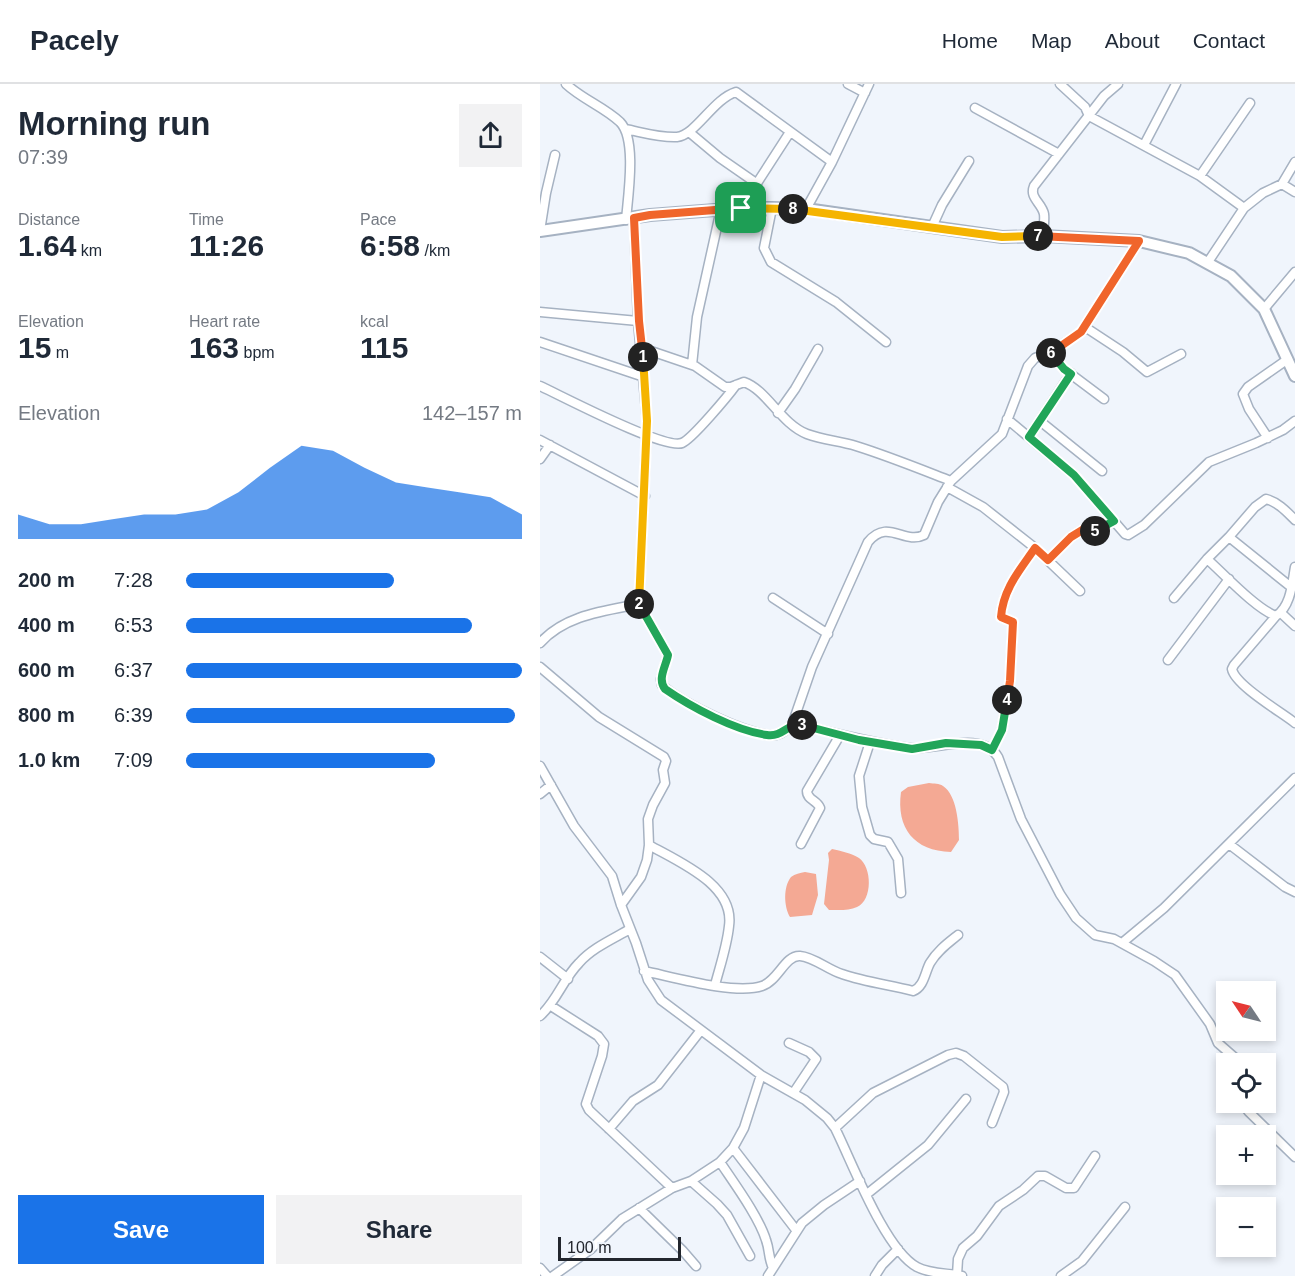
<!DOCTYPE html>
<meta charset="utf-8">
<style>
:root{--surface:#fff;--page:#f2f2f3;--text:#1f2937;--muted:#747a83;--line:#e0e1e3;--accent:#1a73e8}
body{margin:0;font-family:Helvetica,sans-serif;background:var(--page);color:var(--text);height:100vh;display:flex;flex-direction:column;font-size:22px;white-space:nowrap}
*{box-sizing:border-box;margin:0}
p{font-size:20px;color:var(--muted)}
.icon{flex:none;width:33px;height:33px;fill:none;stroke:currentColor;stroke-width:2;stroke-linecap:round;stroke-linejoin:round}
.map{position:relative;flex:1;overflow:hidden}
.panel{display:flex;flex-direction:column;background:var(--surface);width:540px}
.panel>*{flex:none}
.needle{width:39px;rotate:305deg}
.controls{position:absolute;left:676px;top:897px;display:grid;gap:12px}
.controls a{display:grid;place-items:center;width:60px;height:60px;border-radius:0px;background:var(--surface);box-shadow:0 3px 9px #0003;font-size:30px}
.scale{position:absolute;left:18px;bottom:15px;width:123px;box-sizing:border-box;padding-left:6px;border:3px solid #22262d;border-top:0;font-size:16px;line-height:21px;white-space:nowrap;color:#22262d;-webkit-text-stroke:4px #f0f5fc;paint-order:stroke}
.pin{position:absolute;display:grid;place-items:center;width:51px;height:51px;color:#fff;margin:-26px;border-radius:12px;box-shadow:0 3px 9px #0006}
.km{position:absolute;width:30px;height:30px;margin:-15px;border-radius:50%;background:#222;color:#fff;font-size:16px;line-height:30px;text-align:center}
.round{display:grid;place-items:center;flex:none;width:63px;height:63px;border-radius:0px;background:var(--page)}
.overview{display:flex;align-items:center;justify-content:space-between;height:102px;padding:0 18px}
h1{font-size:33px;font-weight:700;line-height:45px}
.metrics{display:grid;grid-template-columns:repeat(3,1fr);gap:9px;height:102px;padding:6px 18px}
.metrics div{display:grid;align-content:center}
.metrics b{font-size:30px;font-weight:700}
.metrics small{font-size:16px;font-weight:400}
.metrics p{font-size:16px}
.chart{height:168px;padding:12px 18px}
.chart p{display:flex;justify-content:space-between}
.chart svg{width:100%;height:108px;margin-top:6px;fill:var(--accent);opacity:.7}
.cta{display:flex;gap:12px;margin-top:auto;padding:12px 18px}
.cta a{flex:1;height:69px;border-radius:0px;background:var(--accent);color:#fff;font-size:24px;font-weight:700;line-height:69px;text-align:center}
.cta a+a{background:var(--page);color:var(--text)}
ul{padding:0 18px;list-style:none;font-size:20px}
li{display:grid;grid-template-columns:96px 72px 1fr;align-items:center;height:45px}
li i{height:15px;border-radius:8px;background:var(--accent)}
header{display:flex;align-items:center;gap:36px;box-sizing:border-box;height:84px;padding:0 30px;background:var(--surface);border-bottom:2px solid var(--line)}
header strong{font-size:28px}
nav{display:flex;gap:33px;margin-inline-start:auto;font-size:21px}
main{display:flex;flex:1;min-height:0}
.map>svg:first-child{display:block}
.water{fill:#f4a994}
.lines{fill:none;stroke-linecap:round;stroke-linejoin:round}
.minor-casing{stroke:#a6b2c2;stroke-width:11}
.tertiary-casing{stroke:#a6b2c2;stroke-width:14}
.minor{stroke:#fff;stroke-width:8}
.tertiary{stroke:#fff;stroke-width:10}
.split-1-casing{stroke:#fff;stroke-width:12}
.split-2-casing{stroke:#fff;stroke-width:12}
.split-3-casing{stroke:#fff;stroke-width:12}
.split-4-casing{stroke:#fff;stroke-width:12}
.split-5-casing{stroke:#fff;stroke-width:12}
.split-6-casing{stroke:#fff;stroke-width:12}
.split-7-casing{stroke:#fff;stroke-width:12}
.split-8-casing{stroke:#fff;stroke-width:12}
.split-9-casing{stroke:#fff;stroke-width:12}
.split-1{stroke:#f0652b;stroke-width:8}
.split-2{stroke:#f5b400;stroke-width:8}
.split-3{stroke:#22a559;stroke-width:8}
.split-4{stroke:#22a559;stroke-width:8}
.split-5{stroke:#f0652b;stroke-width:8}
.split-6{stroke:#22a559;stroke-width:8}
.split-7{stroke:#f0652b;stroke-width:8}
.split-8{stroke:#f5b400;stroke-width:8}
.split-9{stroke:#f5b400;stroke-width:8}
</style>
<header>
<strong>Pacely</strong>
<nav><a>Home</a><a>Map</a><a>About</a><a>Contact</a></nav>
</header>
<main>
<section class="panel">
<div class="overview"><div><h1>Morning run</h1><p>07:39</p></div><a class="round"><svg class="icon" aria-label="share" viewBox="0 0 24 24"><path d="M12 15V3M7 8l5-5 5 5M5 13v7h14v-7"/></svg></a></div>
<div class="metrics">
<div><p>Distance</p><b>1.64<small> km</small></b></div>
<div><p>Time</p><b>11:26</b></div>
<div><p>Pace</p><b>6:58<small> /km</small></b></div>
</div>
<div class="metrics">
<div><p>Elevation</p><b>15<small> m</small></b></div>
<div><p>Heart rate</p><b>163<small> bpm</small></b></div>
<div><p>kcal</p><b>115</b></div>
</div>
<div class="chart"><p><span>Elevation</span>142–157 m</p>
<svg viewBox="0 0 160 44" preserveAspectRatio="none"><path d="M0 44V34L10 38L20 38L30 36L40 34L50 34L60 32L70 25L80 15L90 6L100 8L110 15L120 21L130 23L140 25L150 27L160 34V44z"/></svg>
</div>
<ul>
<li><b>200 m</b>7:28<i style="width:62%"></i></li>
<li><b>400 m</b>6:53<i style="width:85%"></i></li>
<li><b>600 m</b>6:37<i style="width:100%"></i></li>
<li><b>800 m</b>6:39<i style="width:98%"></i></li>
<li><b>1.0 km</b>7:09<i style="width:74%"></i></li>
</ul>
<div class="cta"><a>Save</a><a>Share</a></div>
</section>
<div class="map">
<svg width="755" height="1192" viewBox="0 0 755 1192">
<rect width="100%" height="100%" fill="#f0f5fc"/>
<path class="water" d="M 389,699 C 394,700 399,699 403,702 C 417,711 419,741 419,756 L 411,768 C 374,767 356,744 361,708 L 368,703 Z
M 292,765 C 301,767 311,769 319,774 C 332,783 333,816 317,823 C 309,827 298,826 289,826 L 284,820 L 289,776 L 288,769 Z
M 265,788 L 276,790 L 278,811 L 272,831 L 250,833 C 244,823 243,803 251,793 C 255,790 260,789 265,788 Z"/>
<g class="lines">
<g class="minor-casing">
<path id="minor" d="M 26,0 C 42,15 64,23 80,38 C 97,55 88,112 86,136
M 308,0 L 325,9
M 520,0 L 545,23 L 549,32 L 660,92 L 704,124
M 435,24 L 519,70
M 85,45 C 101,48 120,54 137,53 C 156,51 173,15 196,8 L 292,78
M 149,48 L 180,74 L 216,99
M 604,61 L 636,0
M 660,92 L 710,19
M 742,100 L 755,108
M 201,124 L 250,48
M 232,124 L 224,164 L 231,178 L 296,218 L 346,258
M 266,125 L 292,78 L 329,0
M 392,143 L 402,121 L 429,77
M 0,147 L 6,109 L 15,71
M 503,152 C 503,145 505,137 504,130 C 502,119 489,114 494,102 L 564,12 L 578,0
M 668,178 L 704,124 L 723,109 L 742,100 L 755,78
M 724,225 L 755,188
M 0,228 L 98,237
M 545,243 L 583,268 L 607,288 L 641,270
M 0,258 L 104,293
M 102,264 L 155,282 L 185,303 L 191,303 L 204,298 C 227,306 241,340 267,350 C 283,356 300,357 316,362 C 348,372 380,385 411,397
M 511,268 L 524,285 L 564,315
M 152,281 L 157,233 L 181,125
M 0,302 C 22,312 124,366 142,359 C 152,355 188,312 196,301
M 238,329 L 255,305 L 278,265
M 467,335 L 534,391 L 585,450 L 588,451 L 604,441 L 669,378 L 716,359 L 743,346 L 755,337
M 500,337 L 562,387
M 489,353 L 531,289
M 728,354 L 709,325 L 703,310 L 708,303 L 748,275
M 0,356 L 105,412
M 0,375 L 10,361
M 407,403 L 443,423 L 495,464 L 540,507
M 689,453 L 715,423 L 726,415 C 738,418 747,428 755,436
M 667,475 C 684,490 716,525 736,532 C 751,522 752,500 755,483
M 508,476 L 531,453 L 544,445 L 556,447 L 574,437
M 233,514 L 288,550
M 634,514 L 667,475 L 689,453 L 751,503
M 99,520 L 128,571 L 121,595 L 122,601 C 137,617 215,655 236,651 C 246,649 247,641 261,641 C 297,650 333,659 370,664 C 394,667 442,646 458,673 L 481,735 L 520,810 L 536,834 L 555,851 L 574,855 L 614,877 L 635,891 L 670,940 L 678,959 L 702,980
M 741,529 L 755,542
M 736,532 L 694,581 L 692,585 C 695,601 741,628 755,639
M 0,559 C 25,531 64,527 99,520 L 107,337 L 98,237 L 94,134
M 628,576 L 689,495
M 0,583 L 59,633 L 124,673 L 126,677 L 123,686 L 125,699 L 113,721 L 108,735 L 109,761 L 107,776 L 101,793 L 81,821
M 252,641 L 272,583 L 328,458 C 348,434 364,461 384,451 L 398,418 L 411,397 L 462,350 L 488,282 L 495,274 L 511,268 L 541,248 L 599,157
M 330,658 L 319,692 L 322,723 L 330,751 L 334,755 L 348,758 L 358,775 L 361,809
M 452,666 L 462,646 L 470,597 L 473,538 L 461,533 C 463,505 480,486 495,464
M 0,682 L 34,742 L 72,792 L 81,821 L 96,859 L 108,896 L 121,916 L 221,991 L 265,1016 L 287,1034 L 295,1044 C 312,1078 345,1166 377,1183 C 390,1190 408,1189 422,1192
M 0,710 L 11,701
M 261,760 L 280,724 C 277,716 267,716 267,707 L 300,651
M 689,760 L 745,803 L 755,808
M 109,761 C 139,778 195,801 189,842 C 187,862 180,882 175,901
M 582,859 L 624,824 L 755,694
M 0,873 L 28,895
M 104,887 C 133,893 195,911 222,902 C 238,897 245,871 260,872 C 274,873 288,886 302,890 C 325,898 350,901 373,907 C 384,903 385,888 390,879 C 397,867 408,859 418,851
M 11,922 L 58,952 L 64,960 L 62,972 L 46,1020 L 49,1026 L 132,1104
M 0,932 C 17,917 23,895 39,879 C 52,864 73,855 90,845
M 249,959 L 269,968 L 276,975 L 254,1008
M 701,1018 L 709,1028 L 755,1073
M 295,1044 L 333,1009 L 408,971 L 416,969 L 424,972 L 463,1003 L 464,1008 L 452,1039
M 69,1045 L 93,1017 L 118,1001 L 161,946
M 193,1064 L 256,1146
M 180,1078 C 194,1099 219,1133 226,1156 C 230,1167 228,1173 233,1184
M 151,1097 L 177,1120 L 187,1131 L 210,1172
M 327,1110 L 388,1061 L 426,1015
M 99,1124 L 143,1167 L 156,1182
M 0,1184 L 7,1192
M 417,1191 L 418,1175 L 423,1164 L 437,1152 L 459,1122 L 483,1106 L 498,1092 L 505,1092 L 526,1104 L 534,1104 L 555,1072
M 13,1192 L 51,1165 L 82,1135 L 132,1104 L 151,1097 L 180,1078 L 193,1064 L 204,1044 L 221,991
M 228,1192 L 262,1139 L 284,1121 L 320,1097
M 335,1192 L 342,1181 L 358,1165
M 521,1192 L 542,1177 L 585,1123"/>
</g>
<g class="tertiary-casing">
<path id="tertiary" d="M 0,147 L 110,131 L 201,124 L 232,124 L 266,125 L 462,153 L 503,152 L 599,157 L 649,169 L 691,192 L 724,225 L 755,292"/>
</g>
<use href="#minor" class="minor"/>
<use href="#tertiary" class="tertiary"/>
</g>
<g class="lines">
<g class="split-1-casing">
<path id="split-1" d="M 103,273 L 99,237 L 94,134 L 110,131 L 201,124"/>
</g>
<g class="split-2-casing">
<path id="split-2" d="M 99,520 L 107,337 L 103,273"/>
</g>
<g class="split-3-casing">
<path id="split-3" d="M 99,520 L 128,571 C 126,582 117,595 125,605 C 151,623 196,647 227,651 C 244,653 245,640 262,641"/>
</g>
<g class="split-4-casing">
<path id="split-4" d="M 262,641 L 319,656 L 372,665 L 406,659 L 441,661 L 452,666 L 462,646 L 467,616"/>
</g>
<g class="split-5-casing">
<path id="split-5" d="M 467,616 L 470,597 L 473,538 L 461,533 C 463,505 480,486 495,464 L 508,476 L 531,453 L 544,445 L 555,447"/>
</g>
<g class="split-6-casing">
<path id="split-6" d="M 511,269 L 524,285 L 531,290 L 489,353 L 534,391 L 574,437 L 555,447"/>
</g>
<g class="split-7-casing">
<path id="split-7" d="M 498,152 L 599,157 L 541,248 L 511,269"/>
</g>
<g class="split-8-casing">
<path id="split-8" d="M 253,125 L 462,153 L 498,152"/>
</g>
<g class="split-9-casing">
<path id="split-9" d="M 201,124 L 253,125"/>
</g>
<use href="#split-1" class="split-1"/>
<use href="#split-2" class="split-2"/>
<use href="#split-3" class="split-3"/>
<use href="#split-4" class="split-4"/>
<use href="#split-5" class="split-5"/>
<use href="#split-6" class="split-6"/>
<use href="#split-7" class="split-7"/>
<use href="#split-8" class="split-8"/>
<use href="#split-9" class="split-9"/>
</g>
</svg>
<div class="controls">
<a><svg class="needle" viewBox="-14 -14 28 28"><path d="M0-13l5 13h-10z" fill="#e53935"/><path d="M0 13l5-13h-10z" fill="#747a83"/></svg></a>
<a><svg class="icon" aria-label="locate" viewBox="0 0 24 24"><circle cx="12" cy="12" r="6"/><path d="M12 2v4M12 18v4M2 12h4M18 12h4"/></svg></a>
<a>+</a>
<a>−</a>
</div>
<div class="scale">100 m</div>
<div class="pin" style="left:201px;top:124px;background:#1e9e55"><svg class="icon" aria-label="arrive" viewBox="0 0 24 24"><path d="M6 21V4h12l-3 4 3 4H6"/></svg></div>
<b class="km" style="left:103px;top:273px">1</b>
<b class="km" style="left:99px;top:520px">2</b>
<b class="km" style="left:262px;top:641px">3</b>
<b class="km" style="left:467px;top:616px">4</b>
<b class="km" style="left:555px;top:447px">5</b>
<b class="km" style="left:511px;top:269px">6</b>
<b class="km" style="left:498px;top:152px">7</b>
<b class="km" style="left:253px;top:125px">8</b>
</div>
</main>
